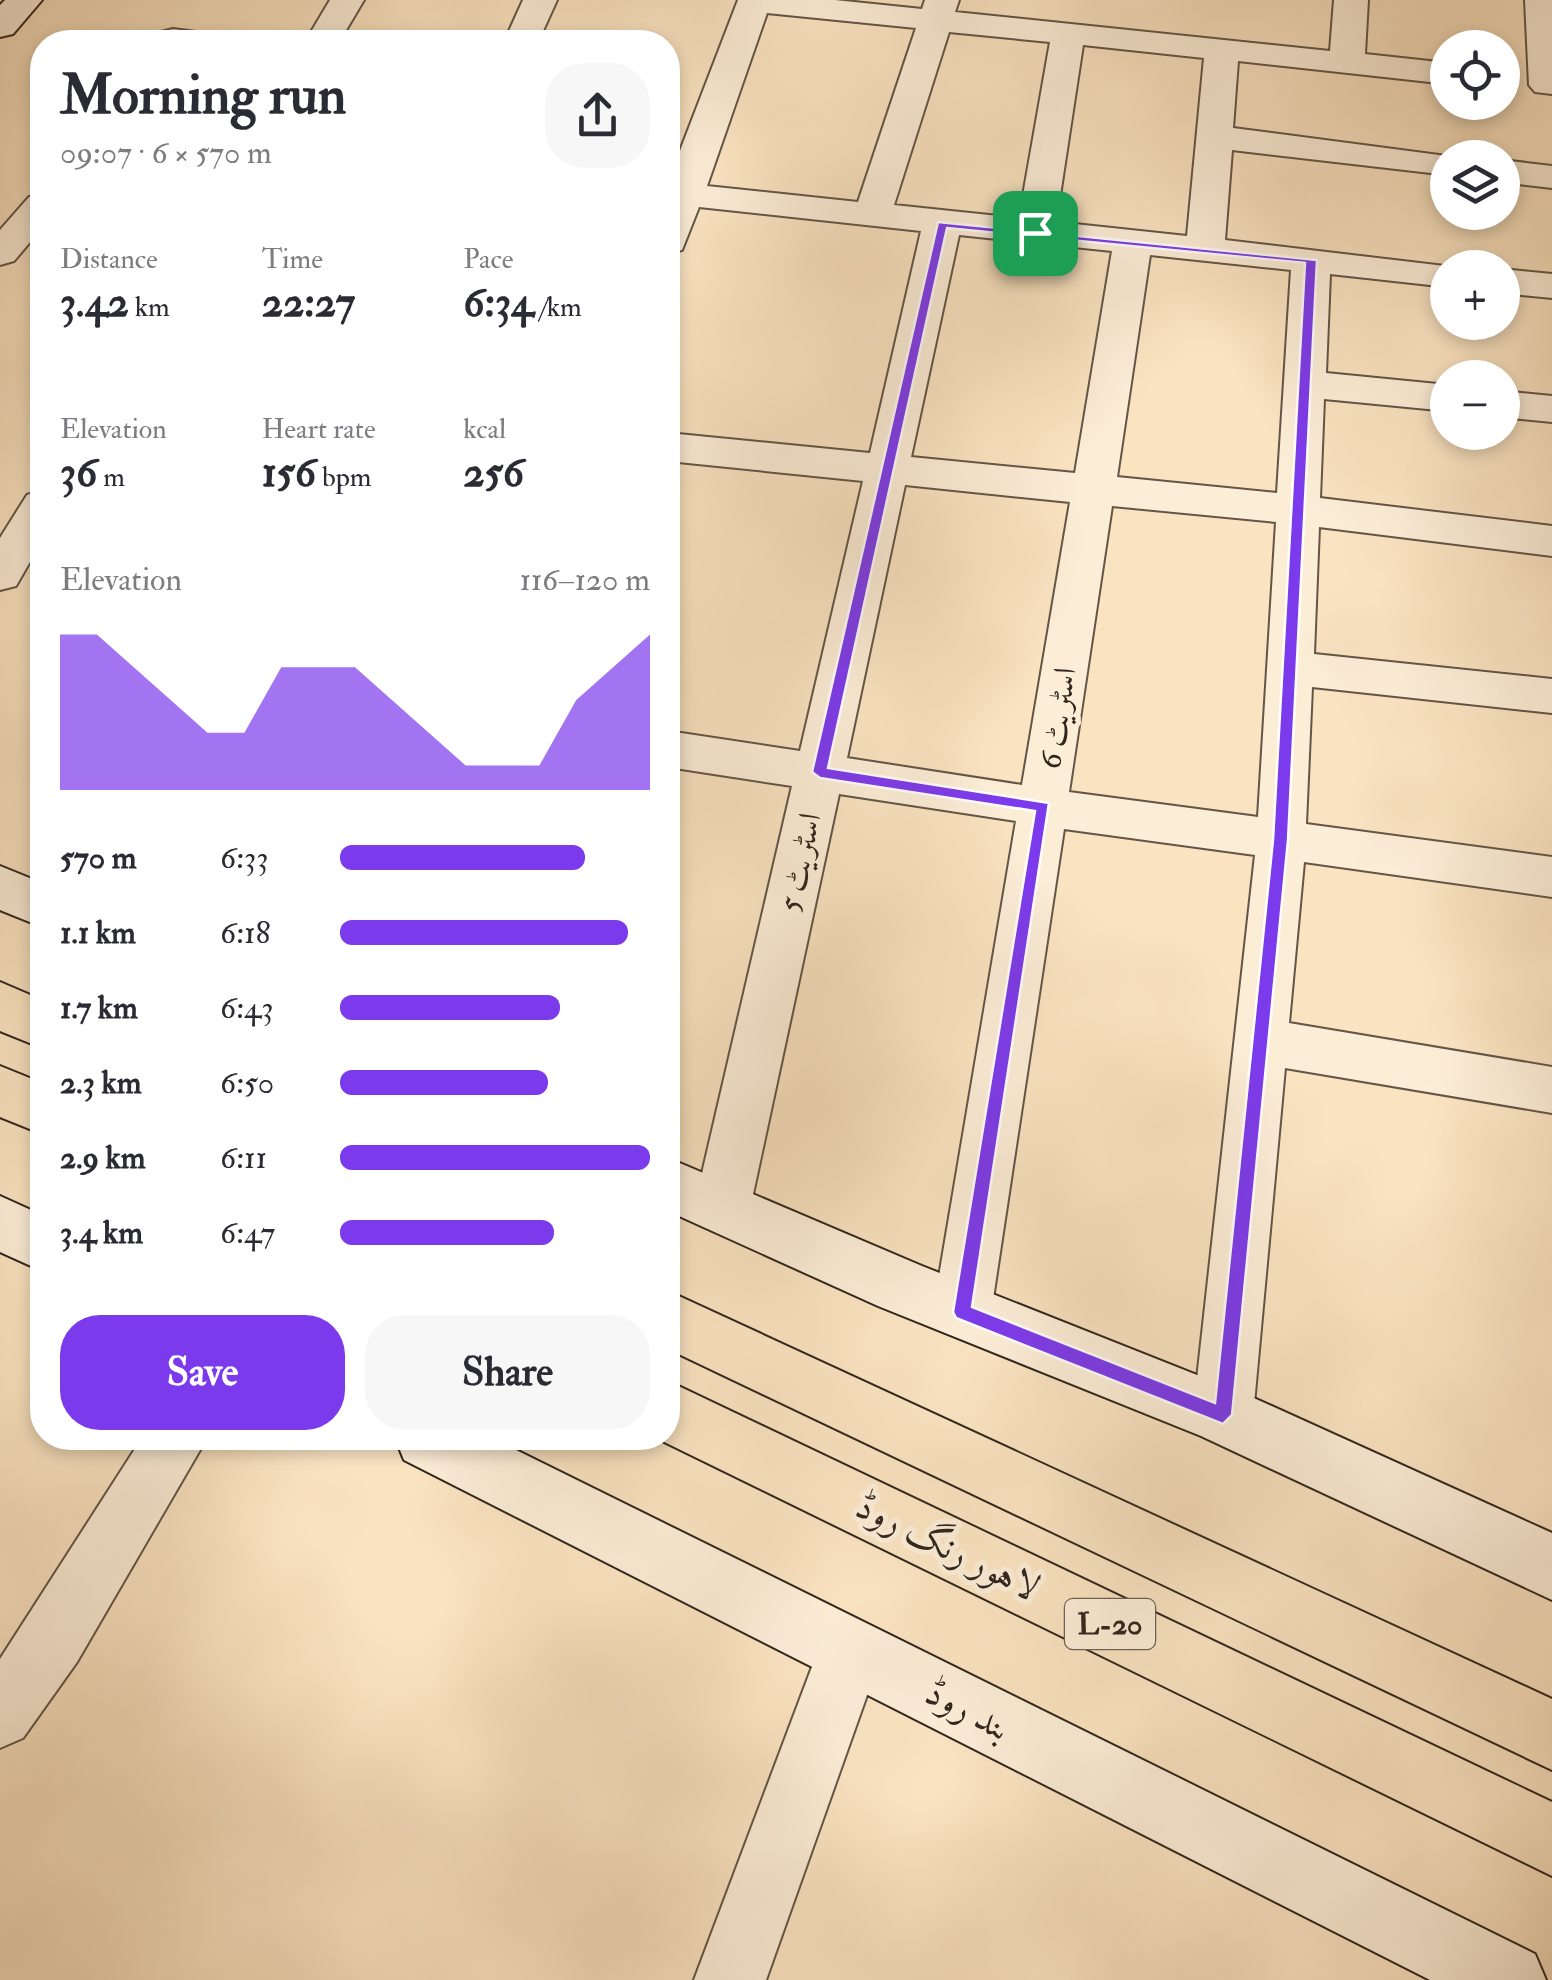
<!DOCTYPE html>
<meta charset="utf-8">
<style>
:root{--surface:#fff;--page:#f7f7f7;--text:#2b2b33;--muted:#7c7c81;--accent:#7c3aed}
body{margin:0;font-family:"IM FELL Double Pica",Amiri,serif;background:var(--page);color:var(--text);height:100vh;display:flex;flex-direction:column;font-size:38px;white-space:nowrap}
*{box-sizing:border-box;margin:0}
p{font-size:32px;color:var(--muted)}
.icon{flex:none;width:55px;height:55px;fill:none;stroke:currentColor;stroke-width:2;stroke-linecap:round;stroke-linejoin:round}
.map{position:relative;flex:1;overflow:hidden}
.panel{position:absolute;left:30px;top:30px;width:650px;height:1420px;display:flex;flex-direction:column;background:var(--surface);border-radius:40px;box-shadow:0 5px 15px #0003}
.panel>*{flex:none}
.fabs{position:absolute;left:1430px;top:30px;display:grid;gap:20px}
.fabs a{display:grid;place-items:center;width:90px;height:90px;border-radius:50%;background:var(--surface);box-shadow:0 5px 15px #0003;font-size:50px}
.pin{position:absolute;display:grid;place-items:center;width:85px;height:85px;color:#fff;margin:-42px;border-radius:20px;box-shadow:0 5px 15px #0006}
.round{display:grid;place-items:center;flex:none;width:105px;height:105px;border-radius:40px;background:var(--page)}
.head{display:flex;align-items:center;justify-content:space-between;height:170px;padding:0 30px}
h1{font-size:55px;font-weight:800;line-height:75px}
.metrics{display:grid;grid-template-columns:repeat(3,1fr);gap:15px;height:170px;padding:10px 30px}
.metrics div{display:grid;align-content:center}
.metrics b{font-size:42px;font-weight:800}
.metrics small{font-size:28px;font-weight:400}
.metrics p{font-size:28px}
.chart{height:280px;padding:20px 30px}
.chart p{display:flex;justify-content:space-between}
.chart svg{width:100%;height:180px;margin-top:10px;fill:var(--accent);opacity:.7}
.cta{display:flex;gap:20px;margin-top:auto;padding:20px 30px}
.cta a{flex:1;height:115px;border-radius:40px;background:var(--accent);color:#fff;font-size:40px;font-weight:800;line-height:115px;text-align:center}
.cta a+a{background:var(--page);color:var(--text)}
ul{padding:0 30px;list-style:none;font-size:32px}
li{display:grid;grid-template-columns:160px 120px 1fr;align-items:center;height:75px}
li i{height:25px;border-radius:12px;background:var(--accent)}
.map>svg:first-child{display:block}
.lines{fill:none;stroke-linecap:round;stroke-linejoin:round}
.street-casing{stroke:#635547;stroke-width:4}
.secondary-casing{stroke:#31261e;stroke-width:4}
.highway-casing{stroke:#31261e;stroke-width:4}
.street{fill:#fcedd7;fill-rule:evenodd}
.secondary{fill:#fcedd7;fill-rule:evenodd}
.highway{fill:#fae3c1;fill-rule:evenodd}
.route{fill:#7c3aed;stroke:#fff;stroke-width:2.5;fill-rule:evenodd}
.labels{text-anchor:middle;stroke-width:10;stroke-linejoin:round;paint-order:stroke}
.shield{fill:#fcedd7;stroke:#6e6256;stroke-width:2.5}
.shield-label{font-size:30px;font-weight:bold;fill:#31261e}
.street-label{font-size:32px;fill:#31261e;stroke:#fcedd7}
.near-street-label{font-size:38px;fill:#31261e;stroke:#fcedd7}
</style>
<div class="map">
<svg width="1552" height="1980" viewBox="0 0 1552 1980">
<rect width="100%" height="100%" fill="#fae3c1"/>
<filter id="stains"><feTurbulence type="fractalNoise" baseFrequency=".002" numOctaves="4"/><feColorMatrix values="0 0 0 0 .2 0 0 0 0 .09 0 0 0 0 .02 0 0 0 .5 -.17"/></filter>
<radialGradient id="worn" r=".72"><stop offset=".6" stop-color="#630" stop-opacity="0"/><stop offset="1" stop-color="#630" stop-opacity=".3"/></radialGradient>
<g class="lines">
<g class="street-casing">
<path id="street" d="M 330,0 L 364,0 L 339,42 L 305,42 Z
M 523,0 L 557,0 L 538,42 L 504,42 Z
M 738,0 L 835,0 L 922,9 L 925,0 L 959,0 L 955,12 L 1330,51 L 1334,0 L 1368,0 L 1365,54 L 1448,63 L 1448,84 L 1238,61 L 1233,128 L 1462,158 L 1448,158 L 1448,175 L 1232,150 L 1225,240 L 1462,268 L 1448,268 L 1448,287 L 1330,274 L 1326,373 L 1448,385 L 1448,411 L 1324,399 L 1320,498 L 1552,526 L 1552,556 L 1319,527 L 1314,654 L 1552,679 L 1552,713 L 1312,687 L 1306,824 L 1552,857 L 1552,897 L 1304,862 L 1289,1023 L 1552,1067 L 1552,1113 L 1285,1068 L 1253,1415 L 1244,1435 L 1223,1444 L 1202,1435 L 1193,1415 L 1255,855 L 1064,829 L 991,1312 L 983,1331 L 962,1339 L 941,1331 L 933,1312 L 1016,821 L 839,794 L 750,1208 L 742,1226 L 722,1233 L 702,1226 L 694,1208 L 792,786 L 668,767 L 668,731 L 800,751 L 863,481 L 668,461 L 668,433 L 870,453 L 921,231 L 699,207 L 682,250 L 668,253 L 668,182 ZM 767,13 L 916,28 L 858,202 L 707,186 ZM 949,32 L 1050,42 L 1019,218 L 894,205 ZM 1083,45 L 1204,58 L 1187,236 L 1056,222 ZM 959,235 L 1112,251 L 1075,473 L 911,457 ZM 1150,255 L 1291,270 L 1277,493 L 1117,477 ZM 905,485 L 1070,502 L 1022,785 L 847,758 ZM 1112,506 L 1276,522 L 1258,817 L 1069,792 Z
M 1525,0 L 1552,0 L 1552,94 L 1535,92 L 1529,85 Z
M 173,29 L 219,35 L 224,42 L 158,42 L 161,32 Z
M 1502,160 L 1552,166 L 1552,188 L 1502,182 Z
M 42,194 L 42,228 L 14,261 L 0,265 L 0,230 L 29,197 Z
M 1502,269 L 1552,274 L 1552,298 L 1502,293 Z
M 1502,391 L 1552,396 L 1552,422 L 1502,417 Z
M 42,490 L 42,541 L 16,586 L 0,590 L 0,538 L 27,495 Z
M 142,1438 L 207,1438 L 77,1662 L 23,1738 L 0,1748 L 0,1659 Z
M 850,1617 L 873,1627 L 883,1650 L 766,1980 L 694,1980 L 827,1627 Z"/>
</g>
<g class="secondary-casing">
<path id="secondary" d="M 5,0 L 42,0 L 13,34 L 0,37 L 0,5 Z
M 0,866 L 42,883 L 42,927 L 0,910 Z
M 668,1158 L 922,1266 L 1245,1394 L 1552,1533 L 1552,1600 L 1201,1436 L 878,1306 L 668,1211 Z
M 0,1196 L 42,1215 L 42,1271 L 0,1252 Z
M 395,1438 L 492,1438 L 1535,1954 L 1546,1980 L 1430,1980 L 404,1460 Z"/>
</g>
<g class="highway-casing">
<path id="highway" d="M 0,982 L 42,1000 L 42,1048 L 0,1031 Z
M 0,1066 L 42,1083 L 42,1134 L 0,1117 Z
M 668,1291 L 1552,1699 L 1552,1770 L 668,1349 Z
M 668,1381 L 1552,1802 L 1552,1876 L 656,1438 L 668,1438 Z"/>
</g>
<use href="#street" class="street"/>
<use href="#secondary" class="secondary"/>
<use href="#highway" class="highway"/>
</g>
<path class="route" d="M 938,222 L 1317,260 L 1288,840 L 1232,1415 L 1223,1424 L 956,1318 L 953,1312 L 1035,811 L 820,778 L 812,772 ZM 947,228 L 1305,263 L 1273,840 L 1215,1403 L 972,1307 L 1049,803 L 828,768 Z"/>
<g class="labels">
<rect class="shield" x="1065" y="1599" width="90" height="50" rx="8"/>
<g class="shield-label">
<text x="1110" y="1634">L-20</text>
</g>
<g class="street-label">
<text transform="translate(1057 718) rotate(-81)" y="11">اسٹریٹ 6</text>
<text transform="translate(799 862) rotate(-77)" y="11">اسٹریٹ 5</text>
</g>
<g class="near-street-label">
<text transform="translate(948 1546) rotate(26)" y="13">لاہور رنگ روڈ</text>
<text transform="translate(968 1709) rotate(27)" y="13">بند روڈ</text>
</g>
</g>
<rect width="100%" height="100%" filter="url(#stains)"/>
<rect width="100%" height="100%" fill="url(#worn)"/>
</svg>
<div class="fabs">
<a><svg class="icon" aria-label="locate" viewBox="0 0 24 24"><circle cx="12" cy="12" r="6"/><path d="M12 2v4M12 18v4M2 12h4M18 12h4"/></svg></a>
<a><svg class="icon" aria-label="layers" viewBox="0 0 24 24"><path d="M12 4l9 5-9 5-9-5zM3 14l9 5 9-5"/></svg></a>
<a>+</a>
<a>−</a>
</div>
<div class="pin" style="left:1035px;top:233px;background:#1e9e55"><svg class="icon" aria-label="arrive" viewBox="0 0 24 24"><path d="M6 21V4h12l-3 4 3 4H6"/></svg></div>
<section class="panel">
<div class="head"><div><h1>Morning run</h1><p>09:07 · 6 × 570 m</p></div><a class="round"><svg class="icon" aria-label="share" viewBox="0 0 24 24"><path d="M12 15V3M7 8l5-5 5 5M5 13v7h14v-7"/></svg></a></div>
<div class="metrics">
<div><p>Distance</p><b>3.42<small> km</small></b></div>
<div><p>Time</p><b>22:27</b></div>
<div><p>Pace</p><b>6:34<small> /km</small></b></div>
</div>
<div class="metrics">
<div><p>Elevation</p><b>36<small> m</small></b></div>
<div><p>Heart rate</p><b>156<small> bpm</small></b></div>
<div><p>kcal</p><b>256</b></div>
</div>
<div class="chart"><p><span>Elevation</span>116–120 m</p>
<svg viewBox="0 0 160 44" preserveAspectRatio="none"><path d="M0 44V6L10 6L20 14L30 22L40 30L50 30L60 14L70 14L80 14L90 22L100 30L110 38L120 38L130 38L140 22L150 14L160 6V44z"/></svg>
</div>
<ul>
<li><b>570 m</b>6:33<i style="width:79%"></i></li>
<li><b>1.1 km</b>6:18<i style="width:93%"></i></li>
<li><b>1.7 km</b>6:43<i style="width:71%"></i></li>
<li><b>2.3 km</b>6:50<i style="width:67%"></i></li>
<li><b>2.9 km</b>6:11<i style="width:100%"></i></li>
<li><b>3.4 km</b>6:47<i style="width:69%"></i></li>
</ul>
<div class="cta"><a>Save</a><a>Share</a></div>
</section>
</div>
